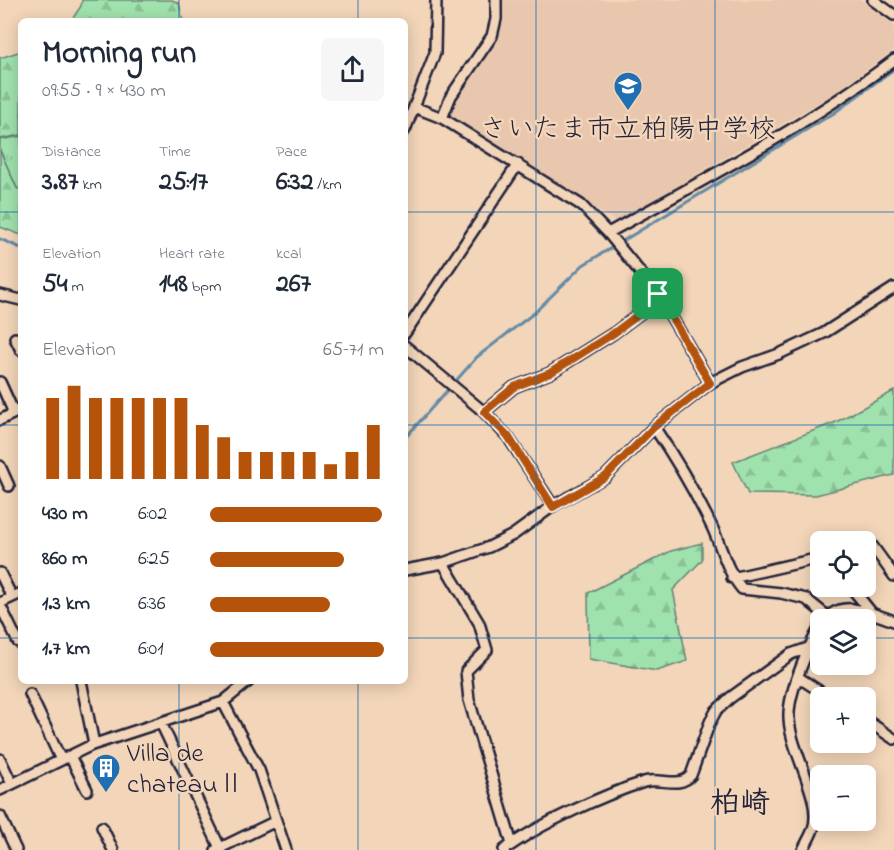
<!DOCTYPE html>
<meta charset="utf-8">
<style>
:root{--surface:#fff;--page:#f6f6f7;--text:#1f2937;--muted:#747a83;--accent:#b45309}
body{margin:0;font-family:"Indie Flower","Klee One",sans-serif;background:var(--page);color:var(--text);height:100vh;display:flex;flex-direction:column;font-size:22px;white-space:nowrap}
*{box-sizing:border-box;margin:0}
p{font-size:20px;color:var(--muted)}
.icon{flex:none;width:33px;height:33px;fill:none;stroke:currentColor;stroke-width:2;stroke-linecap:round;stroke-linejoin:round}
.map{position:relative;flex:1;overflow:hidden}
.panel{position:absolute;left:18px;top:18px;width:390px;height:666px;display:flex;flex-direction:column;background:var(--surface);border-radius:9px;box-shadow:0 3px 15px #0003}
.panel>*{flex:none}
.controls{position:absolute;left:810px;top:531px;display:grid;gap:12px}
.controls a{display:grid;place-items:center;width:66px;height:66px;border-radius:9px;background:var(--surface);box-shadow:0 3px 15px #0003;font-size:30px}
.pin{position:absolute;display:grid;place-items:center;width:51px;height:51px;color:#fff;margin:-26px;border-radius:12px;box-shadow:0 3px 9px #0006}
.round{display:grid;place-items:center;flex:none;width:63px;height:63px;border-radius:9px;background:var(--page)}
.head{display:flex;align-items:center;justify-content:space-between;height:102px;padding:0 24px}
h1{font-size:33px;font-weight:800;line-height:45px}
.figures{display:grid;grid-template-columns:repeat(3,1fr);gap:9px;height:102px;padding:6px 24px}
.figures div{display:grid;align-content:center}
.figures b{font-size:26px;font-weight:800}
.figures small{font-size:16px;font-weight:400}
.figures p{font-size:16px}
.chart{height:168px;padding:12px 24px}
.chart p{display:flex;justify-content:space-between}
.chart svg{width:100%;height:108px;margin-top:6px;stroke:var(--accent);stroke-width:6}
ul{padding:0 24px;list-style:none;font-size:20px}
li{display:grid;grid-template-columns:96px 72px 1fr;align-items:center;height:45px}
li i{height:15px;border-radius:8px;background:var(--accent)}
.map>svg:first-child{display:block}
.built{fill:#e8c7ae}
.forest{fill:url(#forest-firs);stroke:#618274;stroke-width:1.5}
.park{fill:url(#park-tufts);stroke:#618274;stroke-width:1.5}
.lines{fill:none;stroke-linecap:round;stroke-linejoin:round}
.stream{stroke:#638ba7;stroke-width:3}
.minor-casing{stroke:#22223b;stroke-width:14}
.minor{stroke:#f3d6b9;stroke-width:9}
.route-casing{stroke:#fff;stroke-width:12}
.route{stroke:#b45309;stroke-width:8}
.grid{fill:none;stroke:#1f6fb2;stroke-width:1.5;stroke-opacity:0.55}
.labels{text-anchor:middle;stroke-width:5;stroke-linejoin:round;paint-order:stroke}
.poi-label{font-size:27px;fill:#22223b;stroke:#f3d6b9}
.quarter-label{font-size:30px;font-weight:bold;fill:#22223b;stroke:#f3d6b9}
</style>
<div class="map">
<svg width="894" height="850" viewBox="0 0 894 850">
<defs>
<pattern id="forest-firs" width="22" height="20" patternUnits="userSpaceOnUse" patternTransform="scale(1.5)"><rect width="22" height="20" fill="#a0e2ad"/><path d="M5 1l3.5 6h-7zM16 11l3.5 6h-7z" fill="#8ac296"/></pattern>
<pattern id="park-tufts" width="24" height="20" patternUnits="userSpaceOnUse" patternTransform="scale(1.5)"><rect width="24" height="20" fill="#a0e2ad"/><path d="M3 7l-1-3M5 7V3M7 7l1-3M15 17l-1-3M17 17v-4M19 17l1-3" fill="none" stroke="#8ac296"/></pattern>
</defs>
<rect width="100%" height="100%" fill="#f3d6b9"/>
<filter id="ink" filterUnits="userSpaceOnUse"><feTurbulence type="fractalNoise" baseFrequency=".0167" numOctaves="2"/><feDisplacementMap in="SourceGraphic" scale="12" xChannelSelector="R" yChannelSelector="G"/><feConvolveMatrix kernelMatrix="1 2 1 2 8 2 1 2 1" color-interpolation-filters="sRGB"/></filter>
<g filter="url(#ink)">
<path class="built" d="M 500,0 L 861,0 L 894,25 L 894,50 L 833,94 L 616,222 L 452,115 L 452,106 L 456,97 L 477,72 L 499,35 L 501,26 Z"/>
<path class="forest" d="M 82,0 L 172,0 L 179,3 L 183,21 L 71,21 L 81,6 Z
M 21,51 L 21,135 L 0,139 L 0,58 Z
M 0,150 L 17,188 L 21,190 L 21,235 L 0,227 Z
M 894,391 L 894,475 L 816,495 L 748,494 L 733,462 L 836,422 Z
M 702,543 L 702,560 L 673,590 L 687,661 L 657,671 L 589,659 L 588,593 L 671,551 Z"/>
<path class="park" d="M 21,136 L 21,189 L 17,188 L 0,150 L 0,140 Z"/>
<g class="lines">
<path class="stream" d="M 0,239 L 21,248
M 405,438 L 477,357 L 534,313 L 583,265 L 834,113 L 894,69"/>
<g class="minor-casing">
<path id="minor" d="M 873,0 L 894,15
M 414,107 L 442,118 L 581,205 L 608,233 L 658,294 L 710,383
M 442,118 L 451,96 L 492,36 L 496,19 L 496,0
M 405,130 L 435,53 L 436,0
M 608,233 C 705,179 805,127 894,60
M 0,295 L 21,300
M 405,333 L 518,164
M 15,338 L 21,350
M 405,346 L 484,412 L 508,437 L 553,506
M 0,382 L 14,413
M 484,412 L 514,387 L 550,373 L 614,333 L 650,306 L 658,294
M 0,420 L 21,410
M 654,427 C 676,459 695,492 712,527 C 722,548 726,570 742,589 L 781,593 L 806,599 L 827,616
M 0,466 L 9,486
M 866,546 L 871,544 L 894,576
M 443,563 L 479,623 L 487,650 L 466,671 L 469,700 L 512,844
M 405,570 L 443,563 L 489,547 L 513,535 L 553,506 L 605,477 L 654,427 L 710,383 L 742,367 L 779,354 L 824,333 L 894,288
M 0,573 L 12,597
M 732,578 L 820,558
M 850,586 L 871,612
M 0,603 L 21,593
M 0,605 L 18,642
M 825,620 C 843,598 873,614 894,621
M 798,677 L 830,698
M 81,681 L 94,744
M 30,694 L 61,760
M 223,702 L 259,770 L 286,850
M 866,720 L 894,739
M 161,723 L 221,850
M 70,756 L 87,790
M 0,759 L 12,784
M 0,790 L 92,745 L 223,702 L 249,681
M 0,816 L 16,850
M 102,827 L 113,850
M 216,850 L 276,821
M 504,850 C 539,824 603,795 644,782 C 660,777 680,789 691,775 L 710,722 L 716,711 L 730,698 L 791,654 L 808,648
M 803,850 C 806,843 811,836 813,829 C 824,798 787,748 789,713 C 790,689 808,648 820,627"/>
</g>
<use href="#minor" class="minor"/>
</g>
</g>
<g class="lines" filter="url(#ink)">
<g class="route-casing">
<path id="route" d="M 658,294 L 710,383 L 654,427 L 605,477 L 553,507 L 508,436 L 484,412 L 514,387 L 550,373 L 614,333 L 650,306 Z"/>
</g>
<use href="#route" class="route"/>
</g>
<path class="grid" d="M 179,0 L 179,21M 358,0 L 358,21M 536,0 L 536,850M 715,0 L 715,850M 0,212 L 21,212M 405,212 L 894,212M 0,425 L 21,425M 405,425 L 894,425M 0,638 L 21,638M 405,638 L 820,638M 866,638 L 894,638M 179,681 L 179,850M 358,681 L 358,850"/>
<defs>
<g id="school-pin" transform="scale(1.5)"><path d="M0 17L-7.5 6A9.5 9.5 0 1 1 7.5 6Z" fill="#1f6fb2" stroke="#f3d6b9"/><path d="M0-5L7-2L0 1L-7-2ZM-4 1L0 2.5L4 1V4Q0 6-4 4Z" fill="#fff"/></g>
<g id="building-pin" transform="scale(1.5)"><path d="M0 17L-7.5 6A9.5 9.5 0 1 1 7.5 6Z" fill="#1f6fb2" stroke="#f3d6b9"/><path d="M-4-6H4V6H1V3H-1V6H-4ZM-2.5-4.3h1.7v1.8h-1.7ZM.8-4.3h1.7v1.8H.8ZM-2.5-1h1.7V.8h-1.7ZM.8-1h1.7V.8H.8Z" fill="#fff"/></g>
</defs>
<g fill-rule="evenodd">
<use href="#school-pin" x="628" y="86"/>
<use href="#building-pin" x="106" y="768"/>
</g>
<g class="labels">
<g class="poi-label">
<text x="628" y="137">さいたま市立柏陽中学校</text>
<text x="127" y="761" text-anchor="start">Villa de<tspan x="127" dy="31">chateauⅡ</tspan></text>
</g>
<g class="quarter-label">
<text x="740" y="812">柏崎</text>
</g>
</g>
</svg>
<div class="controls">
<a><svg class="icon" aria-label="locate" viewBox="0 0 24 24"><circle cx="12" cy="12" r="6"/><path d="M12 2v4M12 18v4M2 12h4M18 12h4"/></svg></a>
<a><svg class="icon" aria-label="layers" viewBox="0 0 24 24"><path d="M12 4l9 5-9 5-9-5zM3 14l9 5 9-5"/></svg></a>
<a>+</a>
<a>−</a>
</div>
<div class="pin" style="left:658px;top:294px;background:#1e9e55"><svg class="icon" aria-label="arrive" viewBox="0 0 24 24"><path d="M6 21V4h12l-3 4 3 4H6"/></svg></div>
<section class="panel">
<div class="head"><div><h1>Morning run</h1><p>09:55 · 9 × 430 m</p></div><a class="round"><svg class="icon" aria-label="share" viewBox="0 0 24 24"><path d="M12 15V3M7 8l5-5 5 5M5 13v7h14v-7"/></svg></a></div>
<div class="figures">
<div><p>Distance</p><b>3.87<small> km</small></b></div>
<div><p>Time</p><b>25:17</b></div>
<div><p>Pace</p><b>6:32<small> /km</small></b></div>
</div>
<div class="figures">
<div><p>Elevation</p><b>54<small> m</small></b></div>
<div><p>Heart rate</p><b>148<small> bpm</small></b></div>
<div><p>kcal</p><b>267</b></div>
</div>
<div class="chart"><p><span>Elevation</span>65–71 m</p>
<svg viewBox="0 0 160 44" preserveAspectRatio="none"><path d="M5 44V11M15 44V6M25 44V11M35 44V11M45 44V11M55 44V11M65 44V11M75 44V22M85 44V27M95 44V33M105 44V33M115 44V33M125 44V33M135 44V38M145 44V33M155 44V22"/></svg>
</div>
<ul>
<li><b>430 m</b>6:02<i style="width:99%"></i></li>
<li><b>860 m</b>6:25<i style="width:77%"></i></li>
<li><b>1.3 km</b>6:36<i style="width:69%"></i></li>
<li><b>1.7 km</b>6:01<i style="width:100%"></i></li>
</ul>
</section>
</div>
